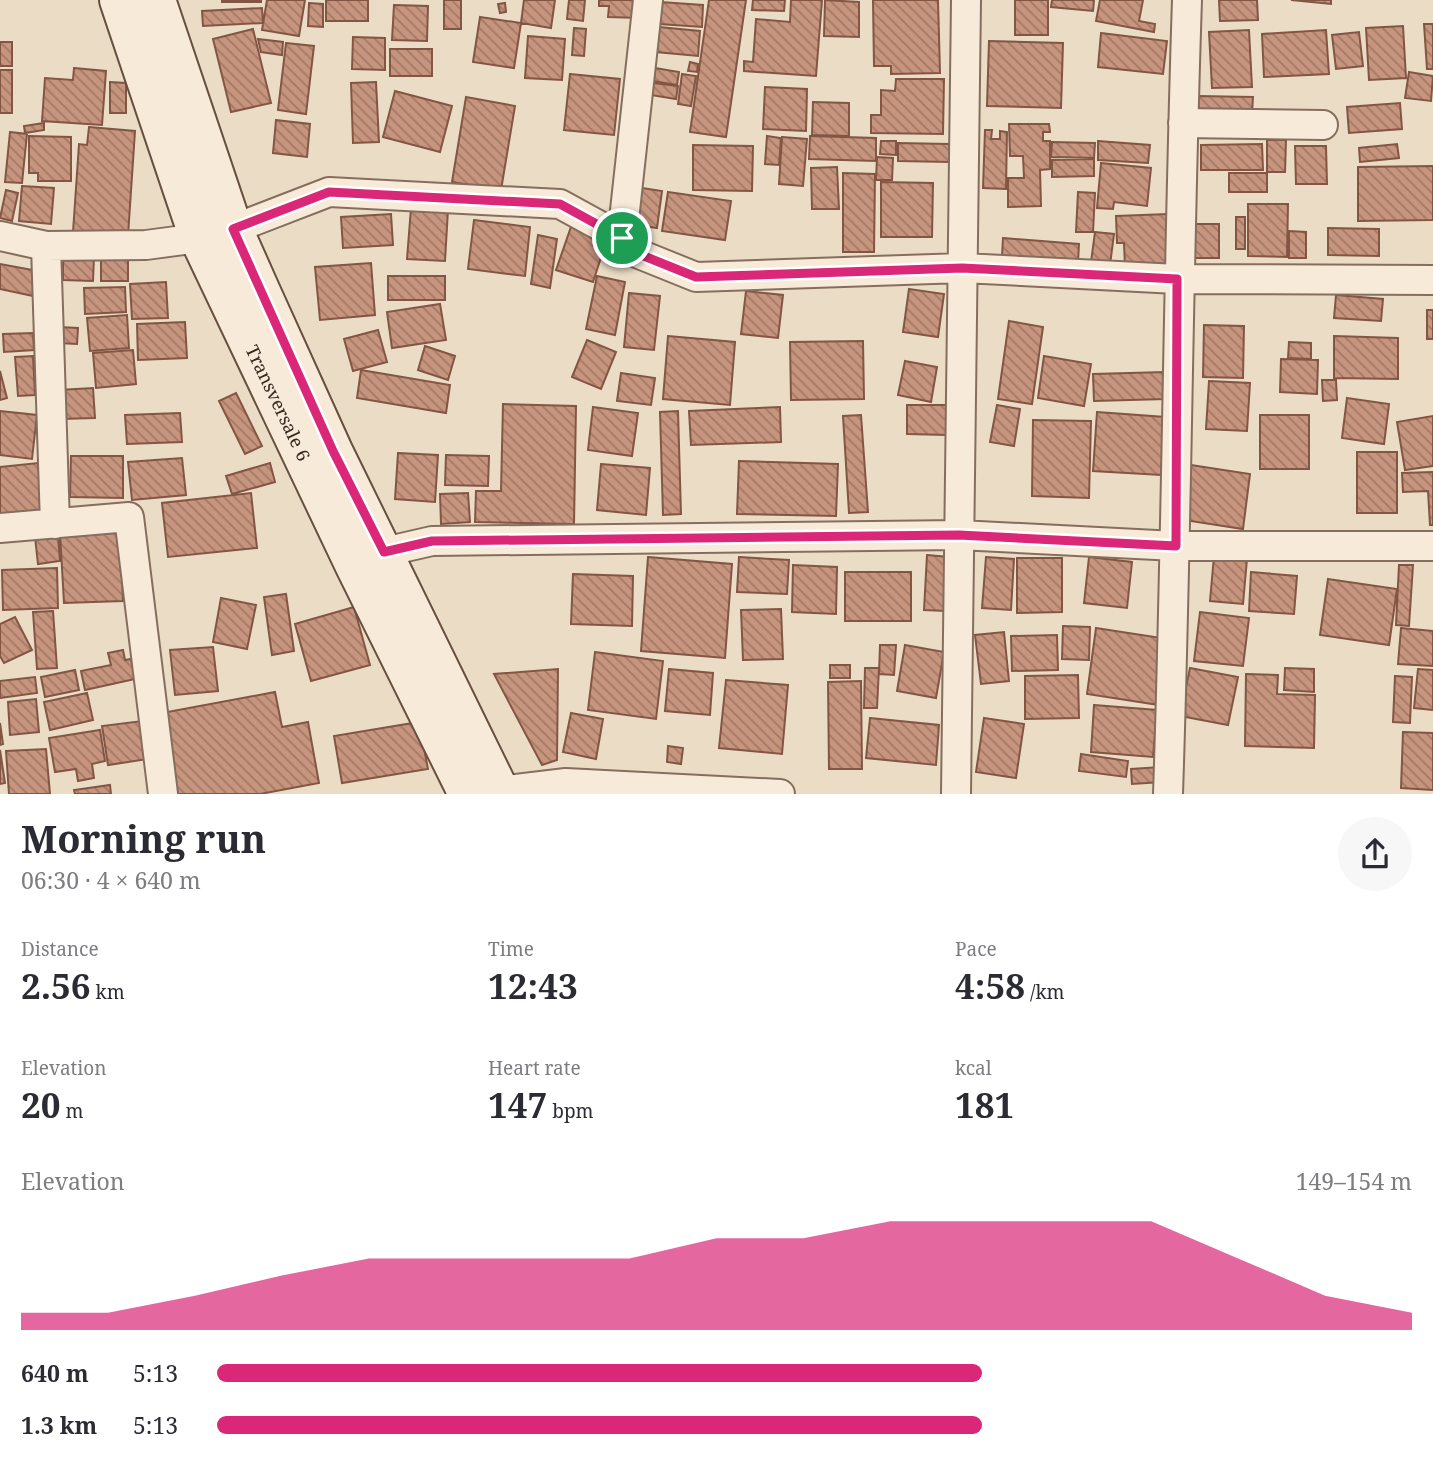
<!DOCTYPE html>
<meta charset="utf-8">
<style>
:root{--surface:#fff;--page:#f7f7f7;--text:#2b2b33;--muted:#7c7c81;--accent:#db2777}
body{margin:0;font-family:"Noto Serif",serif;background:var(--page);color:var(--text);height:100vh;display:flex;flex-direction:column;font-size:26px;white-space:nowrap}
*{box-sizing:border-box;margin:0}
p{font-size:23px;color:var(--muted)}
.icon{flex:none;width:38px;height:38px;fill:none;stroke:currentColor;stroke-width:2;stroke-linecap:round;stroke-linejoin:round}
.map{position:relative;height:794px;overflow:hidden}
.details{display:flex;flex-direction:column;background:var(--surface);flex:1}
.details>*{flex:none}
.pin{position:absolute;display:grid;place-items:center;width:60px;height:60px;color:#fff;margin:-30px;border:4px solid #fff;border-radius:50%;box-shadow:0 2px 7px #0007}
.round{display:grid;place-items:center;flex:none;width:74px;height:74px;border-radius:37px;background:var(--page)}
.summary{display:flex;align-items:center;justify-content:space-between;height:119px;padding:0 21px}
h1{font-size:38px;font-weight:700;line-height:52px}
.metrics{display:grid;grid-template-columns:repeat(3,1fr);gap:10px;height:119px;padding:7px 21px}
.metrics div{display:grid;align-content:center}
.metrics b{font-size:35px;font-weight:700}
.metrics small{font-size:19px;font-weight:400}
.metrics p{font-size:19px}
.chart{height:196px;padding:14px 21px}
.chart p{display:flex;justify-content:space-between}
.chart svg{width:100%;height:126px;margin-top:7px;fill:var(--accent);opacity:.7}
ul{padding:0 21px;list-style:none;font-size:23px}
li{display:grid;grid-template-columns:112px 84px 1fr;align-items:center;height:52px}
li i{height:18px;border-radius:9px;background:var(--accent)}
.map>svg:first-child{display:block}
.building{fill:url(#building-back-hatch);stroke:#835644;stroke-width:2}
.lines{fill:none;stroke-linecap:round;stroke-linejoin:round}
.street-casing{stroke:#856e5d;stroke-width:32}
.secondary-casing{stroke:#674f40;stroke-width:42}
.street{stroke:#f7ead9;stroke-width:28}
.secondary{stroke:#f7ead9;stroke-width:38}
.route-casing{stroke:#fff;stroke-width:14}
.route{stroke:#db2777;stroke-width:9}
.labels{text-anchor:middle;stroke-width:5;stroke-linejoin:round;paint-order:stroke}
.street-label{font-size:18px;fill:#372820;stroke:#f3e7d5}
</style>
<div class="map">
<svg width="1433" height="794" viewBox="0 0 1433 794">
<defs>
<pattern id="building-back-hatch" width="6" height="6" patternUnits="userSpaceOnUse" patternTransform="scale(1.75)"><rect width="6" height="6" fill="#c7947e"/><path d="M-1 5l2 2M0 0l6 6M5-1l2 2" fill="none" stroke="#a27967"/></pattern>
</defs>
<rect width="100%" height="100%" fill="#ebdcc6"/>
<path class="building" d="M 222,0 L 261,0 L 261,2 L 222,2 Z
M 267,0 L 305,0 L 299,36 L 262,30 Z
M 326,0 L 368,0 L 368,21 L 326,21 Z
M 444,0 L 461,0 L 461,29 L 444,29 Z
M 524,0 L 555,0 L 551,28 L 521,23 Z
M 569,0 L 585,0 L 583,21 L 567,19 Z
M 599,0 L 639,0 L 639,18 L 608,17 L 609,6 L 599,6 Z
M 709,0 L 746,0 L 726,137 L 690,132 Z
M 753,0 L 785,0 L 784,11 L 752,10 Z
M 791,0 L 822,0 L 816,76 L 744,71 L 744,61 L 753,62 L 756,19 L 790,22 Z
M 825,0 L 859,2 L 859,37 L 824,36 Z
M 873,0 L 938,0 L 940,73 L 891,74 L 891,66 L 874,66 Z
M 1015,0 L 1048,0 L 1048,35 L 1015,35 Z
M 1052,0 L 1094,0 L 1093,11 L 1051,7 Z
M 1100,0 L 1143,0 L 1139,21 L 1155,24 L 1154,32 L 1096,21 Z
M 1219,0 L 1257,0 L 1258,20 L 1220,21 Z
M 1291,0 L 1331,0 L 1331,4 Z
M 660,2 L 703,5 L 702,27 L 659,24 Z
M 309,3 L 323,4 L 323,27 L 308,26 Z
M 505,3 L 506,12 L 500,13 L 498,4 Z
M 394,5 L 428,6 L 427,41 L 392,40 Z
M 262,8 L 263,23 L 203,26 L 202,11 Z
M 480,17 L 521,23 L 514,68 L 473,62 Z
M 1424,24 L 1433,24 L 1433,69 L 1427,69 Z
M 1403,26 L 1406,78 L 1369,80 L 1366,28 Z
M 659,27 L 700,31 L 698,56 L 656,52 Z
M 574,28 L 586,29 L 584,56 L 572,55 Z
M 253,29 L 271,103 L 231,112 L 213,39 Z
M 1249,30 L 1252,87 L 1212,88 L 1209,32 Z
M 1326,30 L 1329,74 L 1264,77 L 1262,34 Z
M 1359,32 L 1363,66 L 1336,69 L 1332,35 Z
M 1101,33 L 1167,41 L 1163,74 L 1098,67 Z
M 528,36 L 565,39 L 562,80 L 525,78 Z
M 353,37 L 385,38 L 385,70 L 352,69 Z
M 258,39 L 283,42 L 282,55 L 261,52 Z
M 989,41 L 1063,43 L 1061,108 L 987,106 Z
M 0,42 L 12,42 L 12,66 L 0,66 Z
M 286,43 L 314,46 L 306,114 L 278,110 Z
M 390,49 L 432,49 L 432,76 L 390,76 Z
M 690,62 L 698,64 L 697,72 L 688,71 Z
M 74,68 L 106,71 L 102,125 L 42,121 L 45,78 L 73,80 Z
M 655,68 L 679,72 L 677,85 L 653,81 Z
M 0,70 L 12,70 L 12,113 L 0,113 Z
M 1409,72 L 1433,76 L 1431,101 L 1405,98 Z
M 570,74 L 620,79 L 614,135 L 564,130 Z
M 682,74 L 696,76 L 691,106 L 678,104 Z
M 896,79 L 944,79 L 943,134 L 871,133 L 871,115 L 881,115 L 881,90 L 895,91 Z
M 110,82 L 126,83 L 126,113 L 110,113 Z
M 376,82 L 379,142 L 353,143 L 351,83 Z
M 653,83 L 678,86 L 676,99 L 651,95 Z
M 765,87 L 807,89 L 806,131 L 763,129 Z
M 395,91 L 452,106 L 440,152 L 383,137 Z
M 1198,96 L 1253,97 L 1252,113 L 1197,112 Z
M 466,97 L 515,106 L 501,190 L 452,182 Z
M 813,102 L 849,103 L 849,136 L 812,135 Z
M 1400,103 L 1402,129 L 1349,133 L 1347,107 Z
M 276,120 L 310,124 L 307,157 L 273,153 Z
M 44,123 L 44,130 L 25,133 L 24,126 Z
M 1009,124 L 1049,124 L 1050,132 L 1043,132 L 1043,141 L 1050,141 L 1050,169 L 1040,170 L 1041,206 L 1008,207 L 1008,178 L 1024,178 L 1023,156 L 1010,156 Z
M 89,127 L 135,131 L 128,236 L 73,232 L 79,144 L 87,145 Z
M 985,130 L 992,130 L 991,139 L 1000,139 L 1000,131 L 1007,132 L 1006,189 L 983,188 Z
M 10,132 L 27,134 L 22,183 L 5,182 Z
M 29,136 L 71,137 L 71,181 L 38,181 L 38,173 L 29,173 Z
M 767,136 L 781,138 L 779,165 L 765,164 Z
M 810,136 L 876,138 L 876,161 L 809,159 Z
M 782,137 L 807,139 L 803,186 L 779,184 Z
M 1267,140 L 1286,140 L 1285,172 L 1267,172 Z
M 881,141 L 896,141 L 896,155 L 880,154 Z
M 1098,141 L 1150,145 L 1148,163 L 1098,160 Z
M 1052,142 L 1095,143 L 1094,158 L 1051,157 Z
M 898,143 L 949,144 L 949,162 L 898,161 Z
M 1262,144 L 1263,170 L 1201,170 L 1201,145 Z
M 1397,144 L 1399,158 L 1360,162 L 1359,148 Z
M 693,145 L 753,146 L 752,191 L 693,190 Z
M 1295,146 L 1326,146 L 1327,184 L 1296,184 Z
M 877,157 L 893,158 L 892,180 L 876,180 Z
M 1094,159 L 1094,176 L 1052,177 L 1052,160 Z
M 1101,163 L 1151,168 L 1147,206 L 1114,202 L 1113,209 L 1097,208 Z
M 1433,166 L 1433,220 L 1358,221 L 1358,167 Z
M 837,167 L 839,209 L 812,209 L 811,168 Z
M 843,173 L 875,174 L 874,252 L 843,252 Z
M 1229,173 L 1267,173 L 1267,192 L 1229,192 Z
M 881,182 L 933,183 L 932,237 L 881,237 Z
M 22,186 L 54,188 L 51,224 L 19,221 Z
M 642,188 L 662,191 L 657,228 L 637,225 Z
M 6,190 L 18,193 L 12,221 L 0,218 Z
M 668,192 L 731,201 L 725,240 L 662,231 Z
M 1078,192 L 1095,193 L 1093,232 L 1076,232 Z
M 1248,204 L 1288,204 L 1287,257 L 1248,256 Z
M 411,208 L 448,210 L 445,261 L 407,259 Z
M 391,214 L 393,245 L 343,248 L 341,217 Z
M 1168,214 L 1170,266 L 1125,267 L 1124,243 L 1117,243 L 1116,216 Z
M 1236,217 L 1245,217 L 1245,249 L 1236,249 Z
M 474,220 L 530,227 L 525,276 L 468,269 Z
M 573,221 L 609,233 L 593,282 L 556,270 Z
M 1193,224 L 1219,224 L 1219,258 L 1193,258 Z
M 1328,228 L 1379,229 L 1379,256 L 1328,255 Z
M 1289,231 L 1306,232 L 1306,258 L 1289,258 Z
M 1095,232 L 1114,234 L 1110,265 L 1091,262 Z
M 538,235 L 557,239 L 550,288 L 531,284 Z
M 1003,238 L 1079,244 L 1078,262 L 1002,256 Z
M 63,255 L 94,256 L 93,281 L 63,280 Z
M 101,256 L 128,257 L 128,281 L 101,281 Z
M 371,263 L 375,315 L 320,320 L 315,267 Z
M 0,264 L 38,271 L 33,296 L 0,289 Z
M 388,276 L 445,276 L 445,300 L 388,300 Z
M 597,276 L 625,282 L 615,335 L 586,329 Z
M 166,282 L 168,318 L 132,319 L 130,284 Z
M 125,287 L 126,312 L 85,314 L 84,288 Z
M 909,289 L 944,294 L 938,337 L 903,332 Z
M 746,291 L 783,295 L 778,338 L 741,334 Z
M 629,293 L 660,296 L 654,350 L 624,347 Z
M 1336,295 L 1383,299 L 1381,321 L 1334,318 Z
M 440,304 L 446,340 L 392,348 L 387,312 Z
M 1427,310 L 1433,310 L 1433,339 L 1427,339 Z
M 127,315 L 129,348 L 90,351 L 87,318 Z
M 1009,321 L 1043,327 L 1032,404 L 998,399 Z
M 185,322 L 187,358 L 138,360 L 137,324 Z
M 1204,325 L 1244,326 L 1243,378 L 1203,377 Z
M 59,327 L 78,328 L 77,344 L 58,343 Z
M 378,330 L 387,362 L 353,371 L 344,339 Z
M 33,333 L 34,350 L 4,352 L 3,334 Z
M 668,336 L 735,342 L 730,405 L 663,399 Z
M 1334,336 L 1398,338 L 1398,379 L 1334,378 Z
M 587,340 L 616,352 L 601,389 L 572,377 Z
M 863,341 L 864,399 L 791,400 L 790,342 Z
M 1289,342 L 1311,343 L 1311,359 L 1288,358 Z
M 425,346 L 455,356 L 448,380 L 418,370 Z
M 133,350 L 136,384 L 96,388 L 93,353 Z
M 33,356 L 35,395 L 18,396 L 15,357 Z
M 1044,356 L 1091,364 L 1084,406 L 1038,398 Z
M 1281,359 L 1318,360 L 1317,394 L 1280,392 Z
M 905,361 L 937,367 L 931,402 L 898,395 Z
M 361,370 L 450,385 L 446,413 L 357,398 Z
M 0,371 L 7,398 L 0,400 Z
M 1165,372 L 1166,399 L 1094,401 L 1093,374 Z
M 621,373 L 655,378 L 651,405 L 617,401 Z
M 1322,380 L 1336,380 L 1337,400 L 1323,401 Z
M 1209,381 L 1250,383 L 1247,431 L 1206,429 Z
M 93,388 L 95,418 L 60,419 L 59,390 Z
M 236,393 L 262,446 L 245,454 L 219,401 Z
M 1347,398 L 1389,404 L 1384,444 L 1342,438 Z
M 503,404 L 576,406 L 574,524 L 475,522 L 476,491 L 501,491 Z
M 907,405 L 948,405 L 947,435 L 907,434 Z
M 997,405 L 1020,409 L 1014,446 L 990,442 Z
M 593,407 L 638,413 L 632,456 L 588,450 Z
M 780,407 L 781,442 L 691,445 L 689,411 Z
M 0,411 L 37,415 L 32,459 L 0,455 Z
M 678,411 L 681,514 L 663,515 L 660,412 Z
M 1097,412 L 1165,417 L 1161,475 L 1093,471 Z
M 180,413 L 182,442 L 127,444 L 125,415 Z
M 861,415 L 868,512 L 849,513 L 843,416 Z
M 1260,415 L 1309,415 L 1309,469 L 1260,469 Z
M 1433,416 L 1433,466 L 1405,470 L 1397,422 Z
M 1033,420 L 1091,421 L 1089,498 L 1032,496 Z
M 1357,452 L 1397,452 L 1397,513 L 1357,513 Z
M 398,453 L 438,455 L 435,502 L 395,499 Z
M 446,455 L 489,456 L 488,486 L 445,485 Z
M 71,456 L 123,456 L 123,498 L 70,497 Z
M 182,458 L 186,495 L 132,500 L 128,462 Z
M 739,461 L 838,464 L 836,516 L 737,514 Z
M 38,463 L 43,516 L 0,520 L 0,467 Z
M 270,463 L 275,482 L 232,494 L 226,476 Z
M 601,464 L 650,468 L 646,515 L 597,510 Z
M 1191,465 L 1250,474 L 1243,529 L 1184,520 Z
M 1433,472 L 1433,525 L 1430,525 L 1428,491 L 1403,492 L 1402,473 Z
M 251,493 L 257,548 L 168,557 L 162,503 Z
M 468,493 L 470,522 L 441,524 L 440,494 Z
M 120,530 L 123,601 L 64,603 L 60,533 Z
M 58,535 L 60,561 L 38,564 L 35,537 Z
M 927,555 L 949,557 L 946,611 L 924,610 Z
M 1214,556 L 1247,559 L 1243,604 L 1210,601 Z
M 648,557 L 732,564 L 725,658 L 641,651 Z
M 739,557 L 789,560 L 787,594 L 737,592 Z
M 986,557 L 1014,559 L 1011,610 L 982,608 Z
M 1089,557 L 1132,562 L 1127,608 L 1084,603 Z
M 1017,558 L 1062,558 L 1062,612 L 1017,613 Z
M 793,565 L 837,567 L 836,614 L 792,612 Z
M 1399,565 L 1413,565 L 1409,626 L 1396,625 Z
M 57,568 L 58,608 L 3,610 L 2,570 Z
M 845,572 L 911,572 L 911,621 L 845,621 Z
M 1251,572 L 1297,576 L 1294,614 L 1249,611 Z
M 573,574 L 633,576 L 632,626 L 571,624 Z
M 1328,579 L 1397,589 L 1389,645 L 1320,635 Z
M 286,594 L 294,651 L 272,655 L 264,597 Z
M 221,598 L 256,605 L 247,649 L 213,642 Z
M 354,607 L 370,665 L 311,681 L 295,624 Z
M 781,609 L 783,659 L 743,660 L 741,610 Z
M 53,611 L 57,668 L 37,669 L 33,612 Z
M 1200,612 L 1249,618 L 1243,666 L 1194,661 Z
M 15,617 L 32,650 L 4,663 L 0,656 L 0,624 Z
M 1063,626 L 1090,627 L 1089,660 L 1062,659 Z
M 1096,628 L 1168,639 L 1159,705 L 1087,694 Z
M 1401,628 L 1433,631 L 1433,666 L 1398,664 Z
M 1004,632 L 1009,681 L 981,684 L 975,635 Z
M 1057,635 L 1058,670 L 1012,671 L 1011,636 Z
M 880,645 L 896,645 L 894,675 L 879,674 Z
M 905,645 L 944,652 L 936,698 L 897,691 Z
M 213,647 L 218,691 L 175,695 L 170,650 Z
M 123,650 L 125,660 L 131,659 L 135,679 L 85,690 L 81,671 L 111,665 L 108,653 Z
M 595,652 L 663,661 L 656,719 L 588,710 Z
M 830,665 L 850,665 L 850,678 L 830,678 Z
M 865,668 L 879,668 L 877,708 L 864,708 Z
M 1190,668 L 1238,677 L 1228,725 L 1180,716 Z
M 1285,668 L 1314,669 L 1314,692 L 1284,690 Z
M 558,669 L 557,760 L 542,765 L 494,674 Z
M 669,669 L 713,673 L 710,715 L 665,711 Z
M 1418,669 L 1433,670 L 1433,710 L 1414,708 Z
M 75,670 L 79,690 L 45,697 L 41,677 Z
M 1246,674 L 1278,675 L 1277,694 L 1315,695 L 1314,748 L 1245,746 Z
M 1078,675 L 1079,718 L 1025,719 L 1025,676 Z
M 1395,676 L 1412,677 L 1410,723 L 1393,722 Z
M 35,677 L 37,693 L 0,698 L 0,681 Z
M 726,680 L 788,685 L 782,754 L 719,748 Z
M 861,681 L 862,769 L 829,769 L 828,682 Z
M 275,692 L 282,727 L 308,722 L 319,783 L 260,794 L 178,794 L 162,713 Z
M 87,693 L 93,720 L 50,730 L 44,702 Z
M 36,699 L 39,732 L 10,735 L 8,702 Z
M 1094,705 L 1157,710 L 1153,757 L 1091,752 Z
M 571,713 L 603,719 L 596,759 L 563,752 Z
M 870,718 L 939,725 L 936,765 L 866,758 Z
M 984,718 L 1024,724 L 1016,778 L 976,772 Z
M 142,721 L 148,759 L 108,765 L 102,726 Z
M 419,722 L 428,769 L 342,783 L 334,736 Z
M 0,723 L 3,744 L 0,745 Z
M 100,730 L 105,761 L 92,764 L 94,778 L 78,781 L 76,769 L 55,772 L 49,738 Z
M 1403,732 L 1433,733 L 1433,790 L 1401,788 Z
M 668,746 L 683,748 L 681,764 L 667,762 Z
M 46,749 L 50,794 L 9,794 L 6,751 Z
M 0,750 L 5,783 L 0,784 Z
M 1081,754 L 1128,761 L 1126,777 L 1079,771 Z
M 1161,767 L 1162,782 L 1132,784 L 1131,769 Z
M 110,785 L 111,794 L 75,794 L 74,790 Z"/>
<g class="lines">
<g class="street-casing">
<path id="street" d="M 1183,123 L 1323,125
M 0,236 L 46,246 L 146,245 L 199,238 L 233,229 L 329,192 L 560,204 L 622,238 L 639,254 L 696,277 L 963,268 L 1177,279 L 1433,280
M 622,238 L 648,0
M 46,246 L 55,524
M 0,528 L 129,517 L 163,794
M 384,552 L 432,541 L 959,535 L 1176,546 L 1433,546
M 481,793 L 566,783 L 780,794
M 956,794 L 966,0
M 1168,794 C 1177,529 1178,265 1187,0"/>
</g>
<g class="secondary-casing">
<g id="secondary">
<path id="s1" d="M 119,0 L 199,238 L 355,566 L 468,794"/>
<path d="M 156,0 L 233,229 L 261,292 L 333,451 L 501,794"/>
</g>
</g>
<use href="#street" class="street"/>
<use href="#secondary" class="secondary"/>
</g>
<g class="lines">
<g class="route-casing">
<path id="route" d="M 329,192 L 560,204 L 622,238 L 639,254 L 696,277 L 962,268 L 1177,279 L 1176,546 L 959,535 L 432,541 L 384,552 L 333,451 L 233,229 Z"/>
</g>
<use href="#route" class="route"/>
</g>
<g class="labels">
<g class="street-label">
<text dy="6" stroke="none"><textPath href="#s1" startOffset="434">Transversale 6</textPath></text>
</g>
</g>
</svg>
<div class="pin" style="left:622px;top:238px;background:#1e9e55"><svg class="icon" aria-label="arrive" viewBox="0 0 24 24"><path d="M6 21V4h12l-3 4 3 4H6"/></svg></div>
</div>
<section class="details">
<div class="summary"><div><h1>Morning run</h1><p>06:30 · 4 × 640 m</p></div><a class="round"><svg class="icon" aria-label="share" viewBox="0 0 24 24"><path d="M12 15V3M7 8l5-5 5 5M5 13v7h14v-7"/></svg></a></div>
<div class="metrics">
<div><p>Distance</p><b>2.56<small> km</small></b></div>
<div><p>Time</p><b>12:43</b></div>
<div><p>Pace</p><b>4:58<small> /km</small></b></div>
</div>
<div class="metrics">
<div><p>Elevation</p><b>20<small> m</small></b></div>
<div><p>Heart rate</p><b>147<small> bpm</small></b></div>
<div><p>kcal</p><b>181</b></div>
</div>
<div class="chart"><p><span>Elevation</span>149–154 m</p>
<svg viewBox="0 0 160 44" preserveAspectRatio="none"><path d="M0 44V38L10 38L20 32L30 25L40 19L50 19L60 19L70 19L80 12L90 12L100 6L110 6L120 6L130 6L140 19L150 32L160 38V44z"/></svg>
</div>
<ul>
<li><b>640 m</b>5:13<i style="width:64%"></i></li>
<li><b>1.3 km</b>5:13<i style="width:64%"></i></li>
</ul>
</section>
